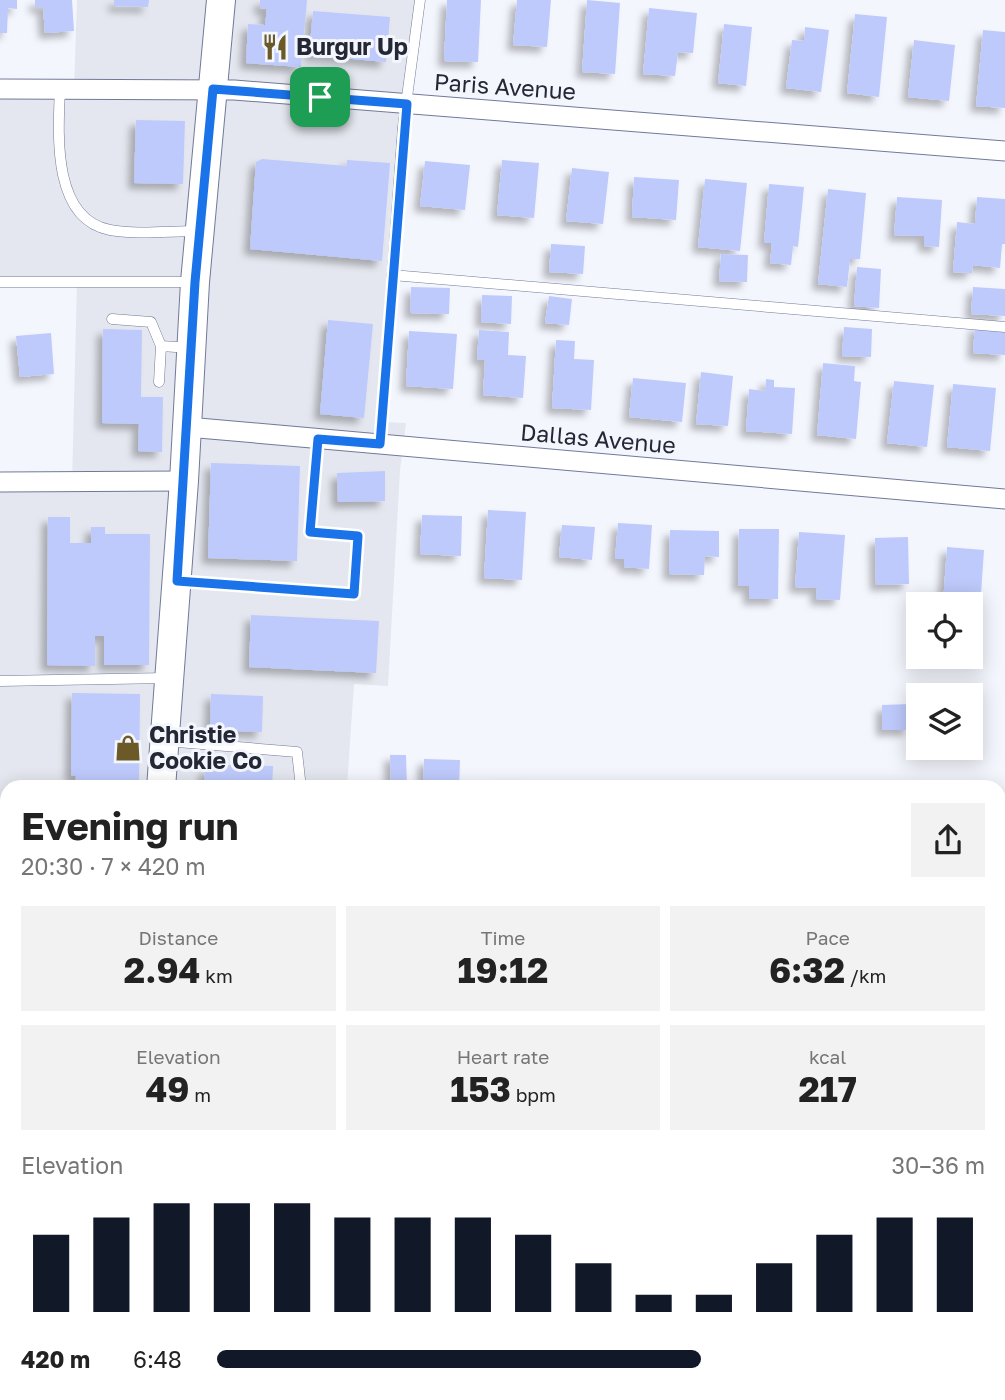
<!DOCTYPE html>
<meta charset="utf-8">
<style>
:root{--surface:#fff;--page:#f2f2f2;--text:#222;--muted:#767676;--accent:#111827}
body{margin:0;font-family:"Golos Text",sans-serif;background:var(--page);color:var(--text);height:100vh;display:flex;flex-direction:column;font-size:26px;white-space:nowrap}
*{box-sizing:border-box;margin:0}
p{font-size:23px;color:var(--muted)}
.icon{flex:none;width:38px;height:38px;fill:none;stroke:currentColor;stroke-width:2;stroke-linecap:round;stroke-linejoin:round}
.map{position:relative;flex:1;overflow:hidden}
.sheet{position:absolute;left:0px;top:780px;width:1006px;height:620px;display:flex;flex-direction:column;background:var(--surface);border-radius:21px 21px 0 0;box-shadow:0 4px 18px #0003}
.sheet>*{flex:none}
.fabs{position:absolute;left:906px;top:592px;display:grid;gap:14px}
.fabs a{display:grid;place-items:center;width:77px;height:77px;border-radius:0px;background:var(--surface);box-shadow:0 4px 18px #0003;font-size:35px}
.pin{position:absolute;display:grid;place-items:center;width:60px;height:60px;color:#fff;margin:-30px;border-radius:14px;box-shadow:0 4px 10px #0006}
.round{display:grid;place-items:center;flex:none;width:74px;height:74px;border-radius:0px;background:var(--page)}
.summary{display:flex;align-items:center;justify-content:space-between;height:119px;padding:0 21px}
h1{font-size:38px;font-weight:700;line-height:52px}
.figures{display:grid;grid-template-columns:repeat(3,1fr);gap:10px;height:119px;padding:7px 21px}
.figures div{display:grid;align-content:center;border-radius:0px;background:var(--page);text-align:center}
.figures b{font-size:35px;font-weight:700}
.figures small{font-size:19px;font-weight:400}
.figures p{font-size:19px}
.chart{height:196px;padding:14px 21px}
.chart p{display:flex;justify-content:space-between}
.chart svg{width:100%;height:126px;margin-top:7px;stroke:var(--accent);stroke-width:6}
ul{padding:0 21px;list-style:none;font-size:23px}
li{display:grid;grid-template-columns:112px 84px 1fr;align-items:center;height:52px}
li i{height:18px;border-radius:9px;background:var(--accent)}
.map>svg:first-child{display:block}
.built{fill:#e4e7ef}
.building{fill:#becafb;filter:url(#shadow)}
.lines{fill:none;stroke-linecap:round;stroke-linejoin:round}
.service-casing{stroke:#717999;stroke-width:11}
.minor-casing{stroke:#717999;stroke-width:21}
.secondary-casing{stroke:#717999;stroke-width:30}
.service{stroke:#fff;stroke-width:10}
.minor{stroke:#fff;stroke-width:19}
.secondary{stroke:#fff;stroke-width:28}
.route-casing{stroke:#fff;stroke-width:14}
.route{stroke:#1a73e8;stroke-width:9}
.labels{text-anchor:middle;stroke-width:6;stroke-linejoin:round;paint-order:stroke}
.poi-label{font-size:23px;font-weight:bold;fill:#242734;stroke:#f4f6fe;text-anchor:start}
.street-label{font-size:23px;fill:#242734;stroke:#f4f6fe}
</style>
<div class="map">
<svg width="1005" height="1400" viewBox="0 0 1005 1400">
<defs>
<filter id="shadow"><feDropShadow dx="-6" dy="6" stdDeviation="3.5" flood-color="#0004"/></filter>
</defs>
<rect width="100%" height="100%" fill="#f4f6fe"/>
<path class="built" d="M 77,0 L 420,0 L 411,79 L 382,422 L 406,423 L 400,470 L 388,686 L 354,684 L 347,787 L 7,788 L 7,1393 L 391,1393 L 391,1400 L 0,1400 L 0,482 L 72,481 L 77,283 L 0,282 L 0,89 L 74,89 Z"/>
<path class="building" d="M 0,0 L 17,0 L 17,9 L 8,8 L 7,33 L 0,33 Z
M 35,0 L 72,0 L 74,31 L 45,33 L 43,7 L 35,7 Z
M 114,0 L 149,0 L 148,7 L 114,6 Z
M 260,0 L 307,0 L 301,67 L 246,63 L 248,24 L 265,25 L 267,9 L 260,8 Z
M 447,0 L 481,0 L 478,62 L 444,61 Z
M 517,0 L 551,0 L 547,47 L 513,45 Z
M 587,0 L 620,3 L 615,74 L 582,72 Z
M 649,8 L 697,13 L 693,53 L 678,52 L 675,76 L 643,74 Z
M 313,11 L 390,17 L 386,62 L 309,55 Z
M 855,14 L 887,17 L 879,97 L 847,93 Z
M 724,24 L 752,27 L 746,86 L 718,83 Z
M 805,27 L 829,30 L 821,92 L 786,88 L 792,40 L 804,41 Z
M 983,30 L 1005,32 L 1005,108 L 976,106 Z
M 914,40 L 955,45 L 949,101 L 908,97 Z
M 136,120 L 185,121 L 183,184 L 134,183 Z
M 262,159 L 347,166 L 347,160 L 390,163 L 382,261 L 250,249 L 256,162 Z
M 502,160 L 539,163 L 534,218 L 497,215 Z
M 425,161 L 470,165 L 465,210 L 420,206 Z
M 572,168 L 609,172 L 603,224 L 566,221 Z
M 634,177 L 679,180 L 676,220 L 632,217 Z
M 705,179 L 747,183 L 740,251 L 698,247 Z
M 769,184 L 804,187 L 798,247 L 793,246 L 791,265 L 770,263 L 772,243 L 764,243 Z
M 828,189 L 866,193 L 860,259 L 850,259 L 847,287 L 818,284 Z
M 897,197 L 942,200 L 939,247 L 924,246 L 924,236 L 894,235 Z
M 977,197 L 1005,199 L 1005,244 L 1002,244 L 1000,268 L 973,265 L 972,273 L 953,272 L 957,222 L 975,224 Z
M 551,244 L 585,246 L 583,274 L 549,272 Z
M 721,254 L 748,255 L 747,282 L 719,281 Z
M 857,267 L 881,269 L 879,308 L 854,306 Z
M 411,287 L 450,288 L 449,314 L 410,313 Z
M 973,287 L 1005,289 L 1005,316 L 971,314 Z
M 482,295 L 512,296 L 511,324 L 481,322 Z
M 549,296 L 572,299 L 569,325 L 545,323 Z
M 328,320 L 373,324 L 364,418 L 320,414 Z
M 975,325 L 1005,327 L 1005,355 L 973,353 Z
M 844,327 L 872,329 L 871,357 L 842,356 Z
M 103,329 L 142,330 L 141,397 L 163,397 L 162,452 L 138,451 L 139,424 L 102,423 Z
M 479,330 L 509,332 L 508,355 L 526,356 L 523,398 L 483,395 L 485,360 L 477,359 Z
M 409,331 L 457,334 L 453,389 L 406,386 Z
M 51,333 L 54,374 L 20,377 L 16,336 Z
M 556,340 L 575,341 L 574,359 L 594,360 L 591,410 L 552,408 Z
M 823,363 L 855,366 L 854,381 L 861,382 L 856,439 L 817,435 Z
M 701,372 L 733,376 L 728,426 L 696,424 Z
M 633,378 L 686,383 L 682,422 L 629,417 Z
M 766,379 L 774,380 L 774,387 L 795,388 L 792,434 L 746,431 L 749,389 L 765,391 Z
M 894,381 L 934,385 L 927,447 L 887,443 Z
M 953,384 L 996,388 L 990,451 L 947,447 Z
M 211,463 L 300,466 L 297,561 L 208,558 Z
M 385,471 L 385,501 L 338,502 L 337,473 Z
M 488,510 L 526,512 L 522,580 L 484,578 Z
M 422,515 L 462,516 L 461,556 L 420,554 Z
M 48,517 L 70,517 L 70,543 L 91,543 L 91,527 L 105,527 L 105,534 L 150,534 L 149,665 L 104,665 L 104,636 L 95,636 L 95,666 L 47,665 Z
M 618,523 L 652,525 L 649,569 L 624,567 L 624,559 L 615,559 Z
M 562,525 L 595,527 L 592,560 L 559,557 Z
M 739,529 L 779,529 L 778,599 L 749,599 L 749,586 L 738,586 Z
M 670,530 L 719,531 L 719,557 L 705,556 L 704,575 L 669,574 Z
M 799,532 L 845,535 L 840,600 L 816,599 L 817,588 L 795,587 Z
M 908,537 L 909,584 L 876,585 L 875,538 Z
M 947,547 L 984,550 L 980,608 L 971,608 L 971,604 L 943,604 Z
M 251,615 L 379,621 L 376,673 L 249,667 Z
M 72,693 L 140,694 L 139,788 L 75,788 L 76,776 L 71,775 Z
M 211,694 L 263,696 L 262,732 L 210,730 Z
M 910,704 L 910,730 L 882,730 L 882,705 Z
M 390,755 L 406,755 L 407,788 L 391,788 Z
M 424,759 L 460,760 L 459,788 L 423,788 Z
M 225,765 L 273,766 L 272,788 L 204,788 L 205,768 L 225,769 Z
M 501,780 L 527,780 L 527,788 L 501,788 Z
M 0,1150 L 7,1150 L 7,1217 L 0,1218 Z
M 999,1292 L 1005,1292 L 1005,1325 L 999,1325 Z
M 7,1342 L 7,1393 L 73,1393 L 75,1400 L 0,1400 L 0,1343 Z
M 999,1388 L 1005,1388 L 1005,1400 L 996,1400 L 996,1393 L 999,1393 Z
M 433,1393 L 480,1393 L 480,1400 L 433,1400 Z
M 516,1393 L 552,1393 L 552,1400 L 516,1400 Z
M 570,1393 L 607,1393 L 607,1400 L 570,1400 Z
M 621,1393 L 661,1393 L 661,1400 L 621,1400 Z
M 677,1393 L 713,1393 L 713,1400 L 677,1400 Z
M 731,1393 L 768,1393 L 768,1400 L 731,1400 Z
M 781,1393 L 821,1393 L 821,1400 L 781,1400 Z
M 891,1393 L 929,1393 L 929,1400 L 891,1400 Z
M 940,1393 L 987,1393 L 987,1400 L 940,1400 Z"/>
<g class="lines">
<g class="service-casing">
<path id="service" d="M 60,89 C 58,134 52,219 110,230 C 138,235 169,231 197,231
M 392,275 L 1005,327
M 0,282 L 191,282
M 112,319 L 151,322 L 161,346 L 159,382
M 161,346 L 191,348
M 380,444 L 403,127 L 420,0
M 179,581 L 354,594 L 358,536 L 310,532 L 318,439
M 0,681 L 167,678
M 165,741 L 297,752 L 301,788
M 0,1077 L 7,1077
M 999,1265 L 1005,1265
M 0,1332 L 7,1332
M 82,1400 L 82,1393
M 391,1400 L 391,1393"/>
</g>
<g class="minor-casing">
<path id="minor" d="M 0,89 L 234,90 L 1005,151
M 187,427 L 1005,499
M 0,482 L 184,481
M 0,872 L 7,872
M 999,1026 L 1005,1026
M 0,1290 L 7,1290
M 853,1400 L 853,1393"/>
</g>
<g class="secondary-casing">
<path id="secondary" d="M 161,788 L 184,481 L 195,282 L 221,0
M 117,1400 L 117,1393"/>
</g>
<use href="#service" class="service"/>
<use href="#minor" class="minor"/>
<use href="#secondary" class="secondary"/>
</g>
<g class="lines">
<g class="route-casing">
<path id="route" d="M 213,89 L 407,104 L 380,444 L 318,439 L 310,532 L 358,536 L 354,594 L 177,581 L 195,282 Z"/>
</g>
<use href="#route" class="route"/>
</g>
<defs>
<g id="restaurant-bare" transform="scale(2.1)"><path d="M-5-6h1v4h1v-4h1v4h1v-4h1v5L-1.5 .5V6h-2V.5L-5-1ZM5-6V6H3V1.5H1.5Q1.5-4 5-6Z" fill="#6b5927" stroke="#f4f6fe" stroke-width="2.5" paint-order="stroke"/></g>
<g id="shop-bare" transform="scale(2.1)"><path d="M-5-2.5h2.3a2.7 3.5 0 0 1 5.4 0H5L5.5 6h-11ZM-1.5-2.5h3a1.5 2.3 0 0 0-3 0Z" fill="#6b5927" stroke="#f4f6fe" stroke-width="2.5" paint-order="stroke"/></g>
</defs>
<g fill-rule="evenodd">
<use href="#restaurant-bare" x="275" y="47"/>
<use href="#shop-bare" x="128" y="748"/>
</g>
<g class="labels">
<g class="poi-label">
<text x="296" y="55">Burgur Up</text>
<text x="149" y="743">Christie<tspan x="149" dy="26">Cookie Co</tspan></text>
</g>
<g class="street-label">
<text transform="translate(505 87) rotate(4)" y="8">Paris Avenue</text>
<text transform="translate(598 439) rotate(5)" y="8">Dallas Avenue</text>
</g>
</g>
</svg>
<div class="fabs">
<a><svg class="icon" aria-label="locate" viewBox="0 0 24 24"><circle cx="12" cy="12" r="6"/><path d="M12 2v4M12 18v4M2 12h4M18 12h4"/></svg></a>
<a><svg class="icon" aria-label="layers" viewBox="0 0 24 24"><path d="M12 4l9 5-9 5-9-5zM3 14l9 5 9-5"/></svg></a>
</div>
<div class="pin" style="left:320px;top:97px;background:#1e9e55"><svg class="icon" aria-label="arrive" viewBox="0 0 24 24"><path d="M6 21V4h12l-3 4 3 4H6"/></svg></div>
<section class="sheet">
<div class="summary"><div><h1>Evening run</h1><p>20:30 · 7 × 420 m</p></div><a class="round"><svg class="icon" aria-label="share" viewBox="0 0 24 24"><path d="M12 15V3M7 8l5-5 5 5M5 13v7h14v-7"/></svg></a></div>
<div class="figures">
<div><p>Distance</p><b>2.94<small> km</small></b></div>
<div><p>Time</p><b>19:12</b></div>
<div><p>Pace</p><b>6:32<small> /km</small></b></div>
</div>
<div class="figures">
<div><p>Elevation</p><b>49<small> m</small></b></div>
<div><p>Heart rate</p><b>153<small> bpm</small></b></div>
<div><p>kcal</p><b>217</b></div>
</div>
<div class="chart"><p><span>Elevation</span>30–36 m</p>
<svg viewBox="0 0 160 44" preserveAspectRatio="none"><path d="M5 44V17M15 44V11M25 44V6M35 44V6M45 44V6M55 44V11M65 44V11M75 44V11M85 44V17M95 44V27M105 44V38M115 44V38M125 44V27M135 44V17M145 44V11M155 44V11"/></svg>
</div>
<ul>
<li><b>420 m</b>6:48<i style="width:63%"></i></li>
</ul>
</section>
</div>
